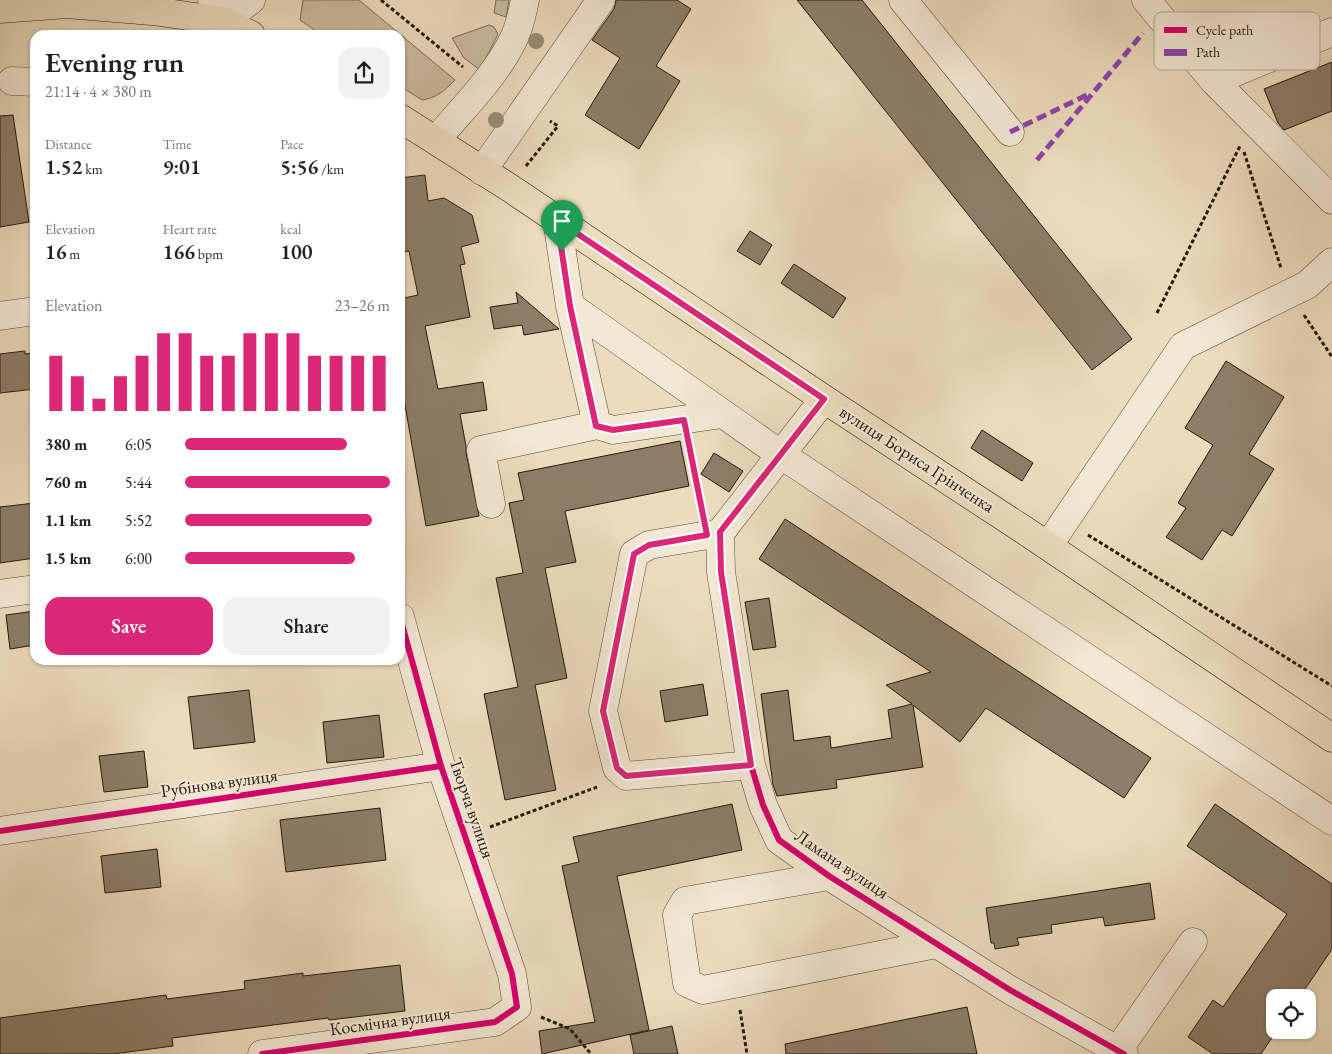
<!DOCTYPE html>
<meta charset="utf-8">
<style>
:root{--surface:#fff;--page:#f2f2f2;--text:#202124;--muted:#757577;--accent:#db2777}
body{margin:0;font-family:"EB Garamond",serif;background:var(--page);color:var(--text);height:100vh;display:flex;flex-direction:column;font-size:19px;white-space:nowrap}
*{box-sizing:border-box;margin:0}
p{font-size:16px;color:var(--muted)}
.icon{flex:none;width:28px;height:28px;fill:none;stroke:currentColor;stroke-width:2;stroke-linecap:round;stroke-linejoin:round}
.map{position:relative;flex:1;overflow:hidden}
.drawer{position:absolute;left:30px;top:30px;width:375px;height:635px;display:flex;flex-direction:column;background:var(--surface);border-radius:15px;box-shadow:0 1px 4px #0004}
.drawer>*{flex:none}
.controls{position:absolute;left:1266px;top:989px;display:grid;gap:10px}
.controls a{display:grid;place-items:center;width:50px;height:50px;border-radius:10px;background:var(--surface);box-shadow:0 1px 4px #0004;font-size:25px}
.pin{position:absolute;display:grid;place-items:center;width:42px;height:42px;color:#fff;margin:-51px -21px;border-radius:50% 50% 50% 0;rotate:-45deg;box-shadow:0 0 5px #0007}
.pin .icon{rotate:45deg}
.round{display:grid;place-items:center;flex:none;width:52px;height:52px;border-radius:15px;background:var(--page)}
.overview{display:flex;align-items:center;justify-content:space-between;height:85px;padding:0 15px}
h1{font-size:28px;font-weight:600;line-height:38px}
.stats{display:grid;grid-template-columns:repeat(3,1fr);gap:8px;height:85px;padding:5px 15px}
.stats div{display:grid;align-content:center}
.stats b{font-size:21px;font-weight:600}
.stats small{font-size:14px;font-weight:400}
.stats p{font-size:14px}
.chart{height:140px;padding:10px 15px}
.chart p{display:flex;justify-content:space-between}
.chart svg{width:100%;height:90px;margin-top:5px;stroke:var(--accent);stroke-width:6}
.primary-button{display:flex;gap:10px;margin-top:auto;padding:10px 15px}
.primary-button a{flex:1;height:58px;border-radius:15px;background:var(--accent);color:#fff;font-size:20px;font-weight:600;line-height:58px;text-align:center}
.primary-button a+a{background:var(--page);color:var(--text)}
ul{padding:0 15px;list-style:none;font-size:16px}
li{display:grid;grid-template-columns:80px 60px 1fr;align-items:center;height:38px}
li i{height:12px;border-radius:6px;background:var(--accent)}
.map>svg:first-child{display:block}
.green{fill:#cabba0;stroke:#776a56}
.building{fill:#8c7e69;stroke:#24190c}
.lines{fill:none;stroke-linecap:round;stroke-linejoin:round}
.minor-casing{stroke:#564a38;stroke-width:29}
.major-casing{stroke:#24190c;stroke-width:29}
.path{stroke:#24190c;stroke-width:3;stroke-dasharray:4 2.5;stroke-linecap:butt}
.minor{stroke:#f3e8d5;stroke-width:28}
.major{stroke:#ecdcbe;stroke-width:28}
.quiet{stroke:#8e44ad;stroke-width:5;stroke-dasharray:10 5;stroke-linecap:butt}
.cycleway-casing{stroke:#f3e8d5;stroke-width:9}
.cycleway{stroke:#d6006c;stroke-width:6}
.tree{fill:#9a8c74}
.route-casing{stroke:#fff;stroke-width:10}
.route{stroke:#db2777;stroke-width:6}
.labels{text-anchor:middle;stroke-width:4.5;stroke-linejoin:round;paint-order:stroke}
.street-label{font-size:18px;fill:#24190c;stroke:#f3e8d5}
.key{fill:#f3e8d5;stroke:#b5aa99;stroke-width:1}
.key-label{font-size:14px;fill:#24190c}
</style>
<div class="map">
<svg width="1332" height="1054" viewBox="0 0 1332 1054">
<rect width="100%" height="100%" fill="#ecdcbe"/>
<filter id="stains"><feTurbulence type="fractalNoise" baseFrequency=".004" numOctaves="4"/><feColorMatrix values="0 0 0 0 .2 0 0 0 0 .09 0 0 0 0 .02 0 0 0 .5 -.17"/></filter>
<radialGradient id="worn" r=".72"><stop offset=".6" stop-color="#630" stop-opacity="0"/><stop offset="1" stop-color="#630" stop-opacity=".3"/></radialGradient>
<path class="green" d="M 303,0 L 359,0 L 455,80 C 445,90 437,98 422,100 L 400,86 L 400,35 L 322,35 L 300,20 Z
M 496,0 L 509,0 L 506,17 L 494,13 Z
M 489,25 L 494,27 L 498,34 L 480,70 L 464,58 L 452,38 Z"/>
<path class="building" d="M 616,0 L 677,0 L 691,9 L 656,66 L 680,81 L 639,149 L 585,115 L 620,58 L 592,40 L 614,9 Z
M 797,0 L 862,0 L 1132,339 L 1092,370 Z
M 1332,62 L 1332,111 L 1284,130 L 1278,123 L 1264,89 Z
M 13,115 L 29,222 L 0,227 L 0,116 Z
M 425,175 L 428,201 L 444,198 L 472,215 L 479,242 L 461,247 L 465,264 L 460,265 L 470,317 L 425,326 L 438,389 L 483,382 L 487,410 L 460,414 L 466,446 L 466,453 L 479,516 L 426,526 L 405,405 L 400,406 L 400,299 L 418,295 L 409,251 L 400,253 L 400,178 Z
M 750,231 L 772,245 L 760,265 L 737,251 Z
M 794,264 L 846,298 L 833,318 L 781,283 Z
M 516,292 L 559,329 L 524,335 L 522,325 L 494,329 L 490,307 L 518,303 Z
M 25,351 L 25,354 L 35,353 L 35,389 L 0,393 L 0,354 Z
M 1226,361 L 1284,397 L 1249,454 L 1274,469 L 1232,536 L 1222,530 L 1202,560 L 1166,537 L 1186,508 L 1178,503 L 1213,445 L 1185,428 Z
M 982,430 L 1033,463 L 1022,481 L 971,448 Z
M 680,441 L 689,486 L 565,511 L 576,562 L 545,568 L 567,678 L 535,685 L 556,790 L 505,800 L 484,694 L 518,687 L 496,578 L 523,573 L 509,503 L 524,500 L 518,473 Z
M 714,453 L 743,471 L 729,492 L 701,474 Z
M 35,503 L 35,558 L 0,563 L 0,507 Z
M 785,519 L 1151,758 L 1124,798 L 986,708 L 960,742 L 913,705 L 923,767 L 836,780 L 837,788 L 777,796 L 773,785 L 761,694 L 788,690 L 794,741 L 830,736 L 831,748 L 892,738 L 888,710 L 912,704 L 886,685 L 931,672 L 759,559 Z
M 769,598 L 776,647 L 753,650 L 745,602 Z
M 35,611 L 35,645 L 10,649 L 6,615 Z
M 703,684 L 708,715 L 665,722 L 660,691 Z
M 249,690 L 255,742 L 194,749 L 188,697 Z
M 379,715 L 384,757 L 327,763 L 323,722 Z
M 144,751 L 148,787 L 104,792 L 99,756 Z
M 732,804 L 742,850 L 617,876 L 649,1030 L 542,1054 L 539,1031 L 595,1022 L 562,866 L 579,862 L 573,837 Z
M 1215,804 L 1332,884 L 1332,949 L 1299,998 L 1275,998 L 1275,1030 L 1277,1030 L 1261,1054 L 1213,1054 L 1188,1037 L 1213,1000 L 1223,1007 L 1287,914 L 1187,846 Z
M 380,808 L 386,860 L 286,872 L 280,820 Z
M 157,849 L 161,887 L 105,893 L 101,856 Z
M 1150,883 L 1155,919 L 1105,926 L 1103,917 L 1051,925 L 1052,933 L 1017,938 L 1019,945 L 995,949 L 994,943 L 991,943 L 986,908 Z
M 400,965 L 405,1011 L 329,1020 L 328,1018 L 172,1038 L 173,1046 L 113,1054 L 0,1054 L 0,1018 L 166,995 L 167,999 L 245,989 L 244,981 L 303,973 L 303,976 Z
M 967,1007 L 977,1054 L 786,1054 L 785,1044 Z
M 672,1026 L 678,1054 L 634,1054 L 630,1035 Z"/>
<g class="lines">
<g class="minor-casing">
<path id="minor" d="M 212,0 L 223,21 L 227,35
M 903,0 L 1010,132
M 1146,0 L 1214,81 L 1332,200
M 223,21 L 251,0
M 12,81 L 35,82
M 1214,81 L 1332,32
M 436,140 C 463,108 496,76 514,38 C 520,26 522,13 525,0
M 482,171 L 601,0
M 557,220 L 570,306 L 780,454 L 1332,821
M 570,306 L 597,425 L 613,430 L 722,414
M 0,316 L 35,311
M 824,399 L 720,533 L 721,572 L 751,765 L 763,805 L 779,840 L 829,876 L 1010,990 L 1124,1054
M 491,504 L 481,450 L 597,425
M 720,533 L 649,545 L 634,554 L 603,711 L 617,768 L 626,776 L 751,765
M 1048,546 L 1183,346 L 1307,285 L 1332,262
M 0,594 L 35,589
M 0,831 L 441,766
M 829,876 L 685,901 L 677,915 L 687,983 L 703,990 L 936,944
M 1118,1050 L 1193,942
M 262,1054 L 495,1022 L 517,1007 L 512,974 L 441,766 L 400,617"/>
</g>
<g class="major-casing">
<path id="major" d="M 0,9 L 67,4 L 152,11 L 223,21 L 251,35
M 400,118 L 510,188 L 824,399 L 1030,534 L 1332,738"/>
</g>
<path class="path" d="M 381,0 L 463,67
M 1244,152 L 1281,268
M 526,166 L 558,126 L 550,121
M 1157,313 L 1240,146
M 1304,315 L 1332,357
M 690,447 L 702,510
M 1088,535 L 1332,686
M 490,827 L 597,787
M 740,1010 L 747,1054
M 541,1017 L 570,1029 L 591,1054"/>
<use href="#minor" class="minor"/>
<use href="#major" class="major"/>
<path class="quiet" d="M 1010,132 L 1091,93
M 1037,160 L 1143,33"/>
<g class="cycleway-casing">
<path id="cycleway" d="M 824,399 L 720,533 L 721,572 L 751,765 L 763,805 L 779,840 L 829,876 L 1010,990 L 1124,1054
M 0,831 L 441,766
M 262,1054 L 495,1022 L 517,1007 L 512,974 L 441,766 L 400,617"/>
</g>
<use href="#cycleway" class="cycleway"/>
</g>
<g class="tree">
<circle cx="536" cy="41" r="8"/>
<circle cx="496" cy="120" r="8"/>
</g>
<g class="lines">
<g class="route-casing">
<path id="route" d="M 557,220 L 824,399 L 720,532 L 721,572 L 751,765 L 626,776 L 617,768 L 603,711 L 634,554 L 649,545 L 707,535 L 684,420 L 613,430 L 596,426 L 570,306 Z"/>
</g>
<use href="#route" class="route"/>
</g>
<g class="labels">
<g class="street-label">
<text transform="translate(917 459) rotate(33)" y="6">вулиця Бориса Грінченка</text>
<text transform="translate(219 783) rotate(-8)" y="6">Рубінова вулиця</text>
<text transform="translate(472 808) rotate(71)" y="6">Творча вулиця</text>
<text transform="translate(842 864) rotate(34)" y="6">Ламана вулиця</text>
<text transform="translate(390 1021) rotate(-8)" y="6">Космічна вулиця</text>
</g>
</g>
<rect x="1154" y="12" width="166" height="58" rx="8" class="key"/>
<rect x="1164" y="27" width="23" height="6" fill="#d6006c"/>
<rect x="1164" y="49" width="23" height="7" fill="#8e44ad"/>
<g class="key-label">
<text x="1196" y="35">Cycle path</text>
<text x="1196" y="57">Path</text>
</g>
<rect width="100%" height="100%" filter="url(#stains)"/>
<rect width="100%" height="100%" fill="url(#worn)"/>
</svg>
<div class="controls">
<a><svg class="icon" aria-label="locate" viewBox="0 0 24 24"><circle cx="12" cy="12" r="6"/><path d="M12 2v4M12 18v4M2 12h4M18 12h4"/></svg></a>
</div>
<div class="pin" style="left:562px;top:251px;background:#1e9e55"><svg class="icon" aria-label="arrive" viewBox="0 0 24 24"><path d="M6 21V4h12l-3 4 3 4H6"/></svg></div>
<section class="drawer">
<div class="overview"><div><h1>Evening run</h1><p>21:14 · 4 × 380 m</p></div><a class="round"><svg class="icon" aria-label="share" viewBox="0 0 24 24"><path d="M12 15V3M7 8l5-5 5 5M5 13v7h14v-7"/></svg></a></div>
<div class="stats">
<div><p>Distance</p><b>1.52<small> km</small></b></div>
<div><p>Time</p><b>9:01</b></div>
<div><p>Pace</p><b>5:56<small> /km</small></b></div>
</div>
<div class="stats">
<div><p>Elevation</p><b>16<small> m</small></b></div>
<div><p>Heart rate</p><b>166<small> bpm</small></b></div>
<div><p>kcal</p><b>100</b></div>
</div>
<div class="chart"><p><span>Elevation</span>23–26 m</p>
<svg viewBox="0 0 160 44" preserveAspectRatio="none"><path d="M5 44V17M15 44V27M25 44V38M35 44V27M45 44V17M55 44V6M65 44V6M75 44V17M85 44V17M95 44V6M105 44V6M115 44V6M125 44V17M135 44V17M145 44V17M155 44V17"/></svg>
</div>
<ul>
<li><b>380 m</b>6:05<i style="width:79%"></i></li>
<li><b>760 m</b>5:44<i style="width:100%"></i></li>
<li><b>1.1 km</b>5:52<i style="width:91%"></i></li>
<li><b>1.5 km</b>6:00<i style="width:83%"></i></li>
</ul>
<div class="primary-button"><a>Save</a><a>Share</a></div>
</section>
</div>
